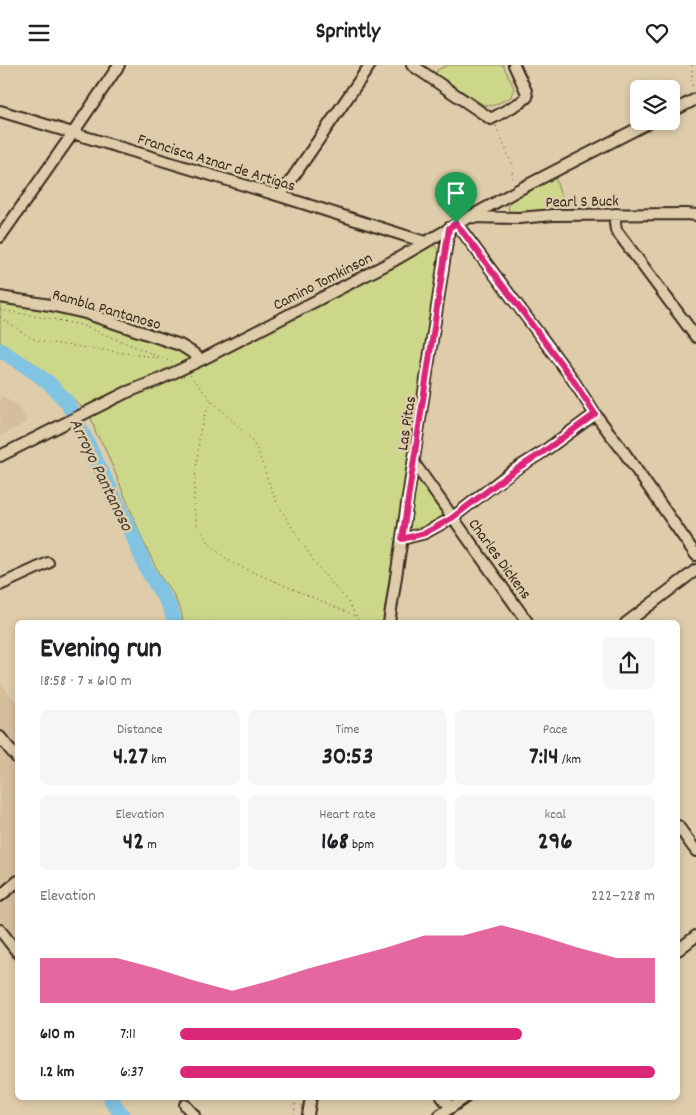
<!DOCTYPE html>
<meta charset="utf-8">
<style>
:root{--surface:#fff;--page:#f6f6f6;--text:#202124;--muted:#757577;--accent:#db2777}
body{margin:0;font-family:Dekko,sans-serif;background:var(--page);color:var(--text);height:100vh;display:flex;flex-direction:column;font-size:19px;white-space:nowrap}
*{box-sizing:border-box;margin:0}
p{font-size:16px;color:var(--muted)}
.icon{flex:none;width:28px;height:28px;fill:none;stroke:currentColor;stroke-width:2;stroke-linecap:round;stroke-linejoin:round}
.map{position:relative;flex:1;overflow:hidden}
.side{position:absolute;left:15px;top:555px;width:665px;height:480px;display:flex;flex-direction:column;background:var(--surface);border-radius:8px;box-shadow:0 2px 8px #0003}
.side>*{flex:none}
.controls{position:absolute;left:630px;top:15px;display:grid;gap:10px}
.controls a{display:grid;place-items:center;width:50px;height:50px;border-radius:8px;background:var(--surface);box-shadow:0 2px 8px #0003;font-size:25px}
.pin{position:absolute;display:grid;place-items:center;width:42px;height:42px;color:#fff;margin:-51px -21px;border-radius:50% 50% 50% 0;rotate:-45deg;box-shadow:0 0 5px #0007}
.pin .icon{rotate:45deg}
.round{display:grid;place-items:center;flex:none;width:52px;height:52px;border-radius:8px;background:var(--page)}
.head{display:flex;align-items:center;justify-content:space-between;height:85px;padding:0 25px}
h1{font-size:28px;font-weight:800;line-height:38px}
.metrics{display:grid;grid-template-columns:repeat(3,1fr);gap:8px;height:85px;padding:5px 25px}
.metrics div{display:grid;align-content:center;border-radius:8px;background:var(--page);text-align:center}
.metrics b{font-size:25px;font-weight:800}
.metrics small{font-size:14px;font-weight:400}
.metrics p{font-size:14px}
.chart{height:140px;padding:10px 25px}
.chart p{display:flex;justify-content:space-between}
.chart svg{width:100%;height:90px;margin-top:5px;fill:var(--accent);opacity:.7}
ul{padding:0 25px;list-style:none;font-size:16px}
li{display:grid;grid-template-columns:80px 60px 1fr;align-items:center;height:38px}
li i{height:12px;border-radius:6px;background:var(--accent)}
header{display:flex;justify-content:space-between;align-items:center;height:65px;padding:0 25px;background:var(--surface);font-size:22px;font-weight:800}
.map>svg:first-child{display:block}
.built{fill:#d5be9b}
.green{fill:#ccd78a;stroke:#848054}
.lines{fill:none;stroke-linecap:round;stroke-linejoin:round}
.river{stroke:#81c3e2;stroke-width:15}
.minor-casing{stroke:#3b2a1e;stroke-width:14}
.path{stroke:#3b2a1e;stroke-width:1;stroke-dasharray:1 4;stroke-linecap:butt}
.minor{stroke:#deccaa;stroke-width:10}
.route-casing{stroke:#fff;stroke-width:10}
.route{stroke:#db2777;stroke-width:6}
.labels{text-anchor:middle;stroke-width:5;stroke-linejoin:round;paint-order:stroke}
.street-label{font-size:16px;fill:#3b2a1e;stroke:#deccaa}
.water-label{font-size:18px;font-style:italic;fill:#423932;stroke:#deccaa}
</style>
<header><svg class="icon" aria-label="menu" viewBox="0 0 24 24"><path d="M4 6h16M4 12h16M4 18h16"/></svg>Sprintly<svg class="icon" aria-label="heart" viewBox="0 0 24 24"><path d="M12 20l-8-8c-3-5 5-10 8-4 3-6 11-1 8 4z"/></svg></header>
<div class="map">
<svg width="696" height="1050" viewBox="0 0 696 1050">
<rect width="100%" height="100%" fill="#deccaa"/>
<filter id="ink" filterUnits="userSpaceOnUse"><feTurbulence type="fractalNoise" baseFrequency=".02" numOctaves="2"/><feDisplacementMap in="SourceGraphic" scale="10" xChannelSelector="R" yChannelSelector="G"/><feConvolveMatrix kernelMatrix="1 2 1 2 8 2 1 2 1" color-interpolation-filters="sRGB"/></filter>
<g filter="url(#ink)">
<path class="built" d="M 0,330 L 19,342 L 27,357 L 0,371 Z
M 0,618 L 17,638 L 17,899 L 0,876 Z"/>
<path class="green" d="M 448,0 L 503,0 L 514,23 L 511,32 L 492,41 L 484,40 L 436,9 L 437,5 Z
M 555,112 L 566,147 L 516,149 L 509,146 L 508,142 L 511,135 Z
M 430,180 C 438,180 440,187 439,194 L 383,557 L 183,557 L 181,546 L 172,527 L 161,513 L 143,476 L 133,451 L 104,381 L 96,369 L 91,352 L 119,336 Z
M 0,237 L 67,248 L 94,254 L 189,288 L 191,291 L 189,294 L 184,297 L 83,343 L 34,298 L 0,278 Z
M 415,410 L 418,411 L 445,449 L 444,453 L 415,468 L 410,467 L 407,464 Z"/>
<g class="lines">
<path class="river" d="M 0,285 L 30,304 L 50,319 L 67,337 L 130,464 L 146,503 L 170,542 L 175,558
M 111,1032 L 111,1035 L 122,1050"/>
<g class="minor-casing">
<path id="minor" d="M 412,0 L 491,54 L 521,37 L 527,32 L 526,26 L 514,0
M 0,46 L 280,131 L 425,177
M 671,47 L 696,34
M 280,131 L 370,0
M 616,149 L 615,158 L 616,165 L 696,272
M 470,152 L 519,153 L 553,150 L 687,149 L 696,150
M 457,159 L 571,312 L 595,349 L 624,387 L 696,490
M 0,172 L 73,68 L 119,0
M 0,232 L 50,240 L 85,248 L 180,280 L 193,288 L 201,295
M 0,391 L 125,328 L 158,315 L 201,295 L 395,195 L 457,159 L 518,125 L 652,56
M 414,398 L 528,558
M 402,474 L 425,468 L 452,453 L 511,407 L 543,387 L 595,349
M 0,520 L 48,498
M 389,558 L 449,163
M 626,558 L 696,505
M 0,672 L 18,694
M 678,761 L 696,786
M 0,831 L 18,816
M 0,865 L 18,888
M 678,885 L 696,871
M 442,1032 L 450,1042
M 185,1040 L 194,1050
M 308,1050 L 311,1032
M 440,1050 L 466,1032"/>
</g>
<path class="path" d="M 692,0 L 692,24
M 496,61 L 513,101 L 512,112 L 514,115
M 0,245 L 53,254 L 81,260 L 163,293 L 173,298
M 0,252 L 31,273 L 44,277 L 160,293
M 190,310 L 212,336 L 249,372 L 257,384 L 275,434 L 288,456 L 313,495 L 327,513 L 347,535 L 360,558
M 212,337 L 205,349 L 200,366 L 194,424 L 194,443 L 197,460 L 212,482 L 232,498 L 356,551
M 294,1050 L 296,1032"/>
<use href="#minor" class="minor"/>
</g>
</g>
<g class="lines" filter="url(#ink)">
<g class="route-casing">
<path id="route" d="M 456,158 L 571,312 L 595,349 L 543,387 L 512,407 L 452,453 L 425,468 L 402,474 L 449,163 Z"/>
</g>
<use href="#route" class="route"/>
</g>
<g class="labels">
<g class="street-label">
<text transform="translate(217 96) rotate(17)" y="6">Francisca Aznar de Artigas</text>
<text transform="translate(582 135) rotate(-1)" y="6">Pearl S Buck</text>
<text transform="translate(322 215) rotate(-27)" y="6">Camino Tomkinson</text>
<text transform="translate(107 243) rotate(16)" y="6">Rambla Pantanoso</text>
<text transform="translate(405 358) rotate(-81)" y="6">Las Pitas</text>
<text transform="translate(501 493) rotate(54)" y="6">Charles Dickens</text>
</g>
<g class="water-label">
<text transform="translate(102 409) rotate(64)" y="6">Arroyo Pantanoso</text>
</g>
</g>
</svg>
<div class="controls">
<a><svg class="icon" aria-label="layers" viewBox="0 0 24 24"><path d="M12 4l9 5-9 5-9-5zM3 14l9 5 9-5"/></svg></a>
</div>
<div class="pin" style="left:456px;top:158px;background:#1e9e55"><svg class="icon" aria-label="arrive" viewBox="0 0 24 24"><path d="M6 21V4h12l-3 4 3 4H6"/></svg></div>
<section class="side">
<div class="head"><div><h1>Evening run</h1><p>18:58 · 7 × 610 m</p></div><a class="round"><svg class="icon" aria-label="share" viewBox="0 0 24 24"><path d="M12 15V3M7 8l5-5 5 5M5 13v7h14v-7"/></svg></a></div>
<div class="metrics">
<div><p>Distance</p><b>4.27<small> km</small></b></div>
<div><p>Time</p><b>30:53</b></div>
<div><p>Pace</p><b>7:14<small> /km</small></b></div>
</div>
<div class="metrics">
<div><p>Elevation</p><b>42<small> m</small></b></div>
<div><p>Heart rate</p><b>168<small> bpm</small></b></div>
<div><p>kcal</p><b>296</b></div>
</div>
<div class="chart"><p><span>Elevation</span>222–228 m</p>
<svg viewBox="0 0 160 44" preserveAspectRatio="none"><path d="M0 44V22L10 22L20 22L30 27L40 33L50 38L60 33L70 27L80 22L90 17L100 11L110 11L120 6L130 11L140 17L150 22L160 22V44z"/></svg>
</div>
<ul>
<li><b>610 m</b>7:11<i style="width:72%"></i></li>
<li><b>1.2 km</b>6:37<i style="width:100%"></i></li>
</ul>
</section>
</div>
